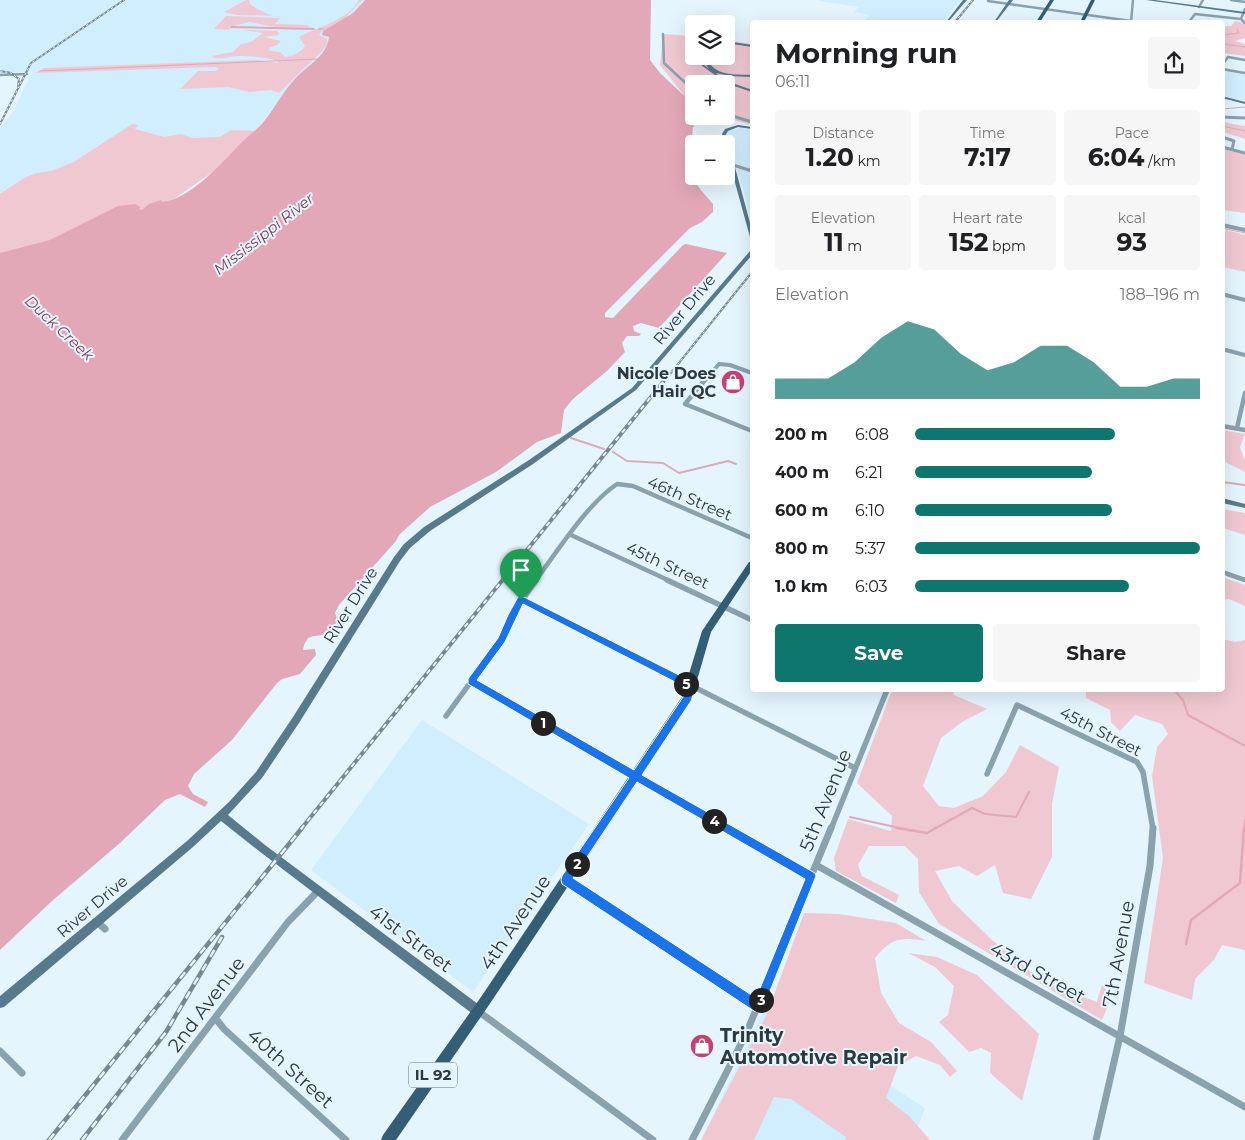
<!DOCTYPE html>
<meta charset="utf-8">
<style>
:root{--surface:#fff;--page:#f6f6f6;--text:#202124;--muted:#757577;--accent:#0f766e}
body{margin:0;font-family:Montserrat,sans-serif;background:var(--page);color:var(--text);height:100vh;display:flex;flex-direction:column;font-size:19px;white-space:nowrap}
*{box-sizing:border-box;margin:0}
p{font-size:16px;color:var(--muted)}
.icon{flex:none;width:28px;height:28px;fill:none;stroke:currentColor;stroke-width:2;stroke-linecap:round;stroke-linejoin:round}
.map{position:relative;flex:1;overflow:hidden}
.sheet{position:absolute;left:750px;top:20px;width:475px;height:672px;display:flex;flex-direction:column;background:var(--surface);border-radius:5px;box-shadow:0 5px 20px #0002}
.sheet>*{flex:none}
.controls{position:absolute;left:685px;top:15px;display:grid;gap:10px}
.controls a{display:grid;place-items:center;width:50px;height:50px;border-radius:5px;background:var(--surface);box-shadow:0 5px 20px #0002;font-size:25px}
.pin{position:absolute;display:grid;place-items:center;width:42px;height:42px;color:#fff;margin:-51px -21px;border-radius:50% 50% 50% 0;rotate:-45deg;box-shadow:0 0 5px #0007}
.pin .icon{rotate:45deg}
.km{position:absolute;width:25px;height:25px;margin:-12px;border-radius:50%;background:#222;color:#fff;font-size:14px;line-height:25px;text-align:center}
.round{display:grid;place-items:center;flex:none;width:52px;height:52px;border-radius:5px;background:var(--page)}
.overview{display:flex;align-items:center;justify-content:space-between;height:85px;padding:0 25px}
h1{font-size:28px;font-weight:700;line-height:38px}
.figures{display:grid;grid-template-columns:repeat(3,1fr);gap:8px;height:85px;padding:5px 25px}
.figures div{display:grid;align-content:center;border-radius:5px;background:var(--page);text-align:center}
.figures b{font-size:25px;font-weight:700}
.figures small{font-size:14px;font-weight:400}
.figures p{font-size:14px}
.chart{height:140px;padding:10px 25px}
.chart p{display:flex;justify-content:space-between}
.chart svg{width:100%;height:90px;margin-top:5px;fill:var(--accent);opacity:.7}
.primary-button{display:flex;gap:10px;margin-top:auto;padding:10px 25px}
.primary-button a{flex:1;height:58px;border-radius:5px;background:var(--accent);color:#fff;font-size:20px;font-weight:700;line-height:58px;text-align:center}
.primary-button a+a{background:var(--page);color:var(--text)}
ul{padding:0 25px;list-style:none;font-size:16px}
li{display:grid;grid-template-columns:80px 60px 1fr;align-items:center;height:38px}
li i{height:12px;border-radius:6px;background:var(--accent)}
.map>svg:first-child{display:block}
.built{fill:#d1eefe}
.green{fill:#f0c8d2}
.water{fill:#e3a8b8}
.lines{fill:none;stroke-linecap:round;stroke-linejoin:round}
.stream-far2{stroke:#e3a8b8;stroke-width:1}
.stream-far1{stroke:#e3a8b8;stroke-width:2}
.stream{stroke:#e3a8b8;stroke-width:2.5}
.canal{fill:#e3a8b8;fill-rule:evenodd}
.street-far5{stroke:#8aa1ae;stroke-width:2.5}
.street-far4{stroke:#8aa1ae;stroke-width:3}
.street-far3{stroke:#8aa1ae;stroke-width:4}
.street-far2{stroke:#8aa1ae;stroke-width:4.5}
.street-far1{stroke:#8aa1ae;stroke-width:5.5}
.street{stroke:#8aa1ae;stroke-width:7}
.secondary{fill:#587a8d;fill-rule:evenodd}
.primary{fill:#335e75;fill-rule:evenodd}
.rail-far2-casing{stroke:#79878f;stroke-width:2}
.rail-far1-casing{stroke:#79878f;stroke-width:4}
.rail-casing{stroke:#79878f;stroke-width:4.5}
.rail-far2{stroke:#e4f5fe;stroke-width:1;stroke-dasharray:2.5;stroke-linecap:butt}
.rail-far1{stroke:#e4f5fe;stroke-width:2;stroke-dasharray:5;stroke-linecap:butt}
.rail{stroke:#e4f5fe;stroke-width:2.5;stroke-dasharray:8;stroke-linecap:butt}
.route{fill:#1a73e8;stroke:#fff;fill-rule:evenodd}
.labels{text-anchor:middle;stroke-width:4;stroke-linejoin:round;paint-order:stroke}
.far-water-label{font-size:15px;font-style:italic;fill:#843d54;stroke:#e4f5fe}
.shield{fill:#e4f5fe;stroke:#647178;stroke-width:1}
.shield-label{font-size:15px;font-weight:bold;fill:#2d383f}
.street-label{font-size:16px;fill:#2d383f;stroke:#e4f5fe}
.poi-label{font-size:16px;font-weight:bold;fill:#2d383f;stroke:#e4f5fe;text-anchor:end}
.near-street-label{font-size:19px;fill:#2d383f;stroke:#e4f5fe}
.near-poi-label{font-size:19px;font-weight:bold;fill:#2d383f;stroke:#e4f5fe;text-anchor:start}
</style>
<div class="map">
<svg width="1245" height="1140" viewBox="0 0 1245 1140">
<rect width="100%" height="100%" fill="#e4f5fe"/>
<path class="built" d="M 0,0 L 365,0 L 353,13 L 328,27 L 326,35 L 329,37 L 327,46 L 313,65 L 295,79 L 255,131 L 0,253 L 0,128 L 13,112 L 32,72 L 0,73 Z
M 820,0 L 961,0 L 943,22 L 863,22 L 870,15 L 854,12 L 859,7 L 819,1 Z
M 1227,70 L 1245,74 L 1245,101 L 1223,96 L 1223,80 Z
M 741,128 L 752,130 L 752,169 L 735,165 L 727,132 Z
M 737,168 L 752,172 L 752,228 L 746,198 Z
M 422,720 L 589,824 L 473,992 L 311,870 Z
M 766,1006 L 925,1108 L 913,1140 L 701,1140 Z"/>
<path class="green" d="M 246,0 L 249,0 L 250,4 C 257,9 263,12 271,15 C 275,17 281,16 283,16 L 237,15 L 224,12 Z
M 359,0 L 362,0 L 345,18 L 321,32 L 319,35 L 327,39 L 327,44 L 323,50 L 279,93 L 271,90 L 249,92 L 229,87 L 180,89 L 198,71 L 215,71 L 219,69 L 216,67 L 35,73 L 44,68 L 257,60 L 278,63 L 279,62 C 267,57 251,56 239,56 C 229,56 219,61 211,56 L 233,52 L 241,44 L 251,42 L 263,33 L 243,30 L 278,31 L 279,35 L 264,37 L 281,41 L 277,45 L 269,48 L 270,51 L 280,52 L 285,57 C 293,56 300,53 305,46 L 299,37 C 318,27 348,20 359,0 Z
M 226,16 L 280,18 L 275,24 L 308,25 L 309,27 L 316,28 L 276,27 L 249,22 L 230,27 L 229,30 L 214,29 Z
M 1235,21 L 1245,23 L 1245,38 L 1235,41 L 1245,44 L 1245,56 L 1223,53 L 1224,26 L 1231,26 Z
M 663,34 L 694,36 L 694,56 L 726,56 L 726,40 L 752,44 L 752,125 L 719,116 L 726,116 L 726,84 L 694,84 L 694,108 L 660,65 Z
M 1222,120 L 1227,123 L 1245,126 L 1245,139 L 1223,132 Z
M 132,124 L 138,125 L 135,129 L 164,137 L 181,134 L 192,138 L 220,137 L 231,130 L 255,131 L 214,171 L 171,201 L 0,279 L 0,194 L 24,178 L 36,173 L 51,171 L 74,162 Z
M 1223,148 L 1245,154 L 1245,213 L 1223,210 Z
M 1223,229 L 1245,235 L 1245,272 L 1223,267 Z
M 1222,430 L 1245,434 L 1240,447 L 1245,461 L 1245,472 L 1223,461 Z
M 1222,509 L 1245,513 L 1245,535 L 1223,528 Z
M 1222,577 L 1245,585 L 1245,606 L 1229,599 L 1223,600 Z
M 1223,639 L 1235,642 L 1245,640 L 1245,950 L 1222,945 L 1214,960 L 1195,979 L 1192,1000 L 1144,983 L 1163,858 L 1152,776 L 1157,747 L 1168,734 L 1162,724 L 1135,715 L 1120,731 L 1111,722 L 1110,710 L 1086,698 L 1086,690 L 1222,690 Z
M 892,690 L 953,690 L 954,695 L 987,709 L 962,722 L 941,738 L 923,786 L 939,806 L 954,808 L 983,796 L 1006,772 L 1020,745 L 1059,767 L 1052,804 L 1052,857 L 1031,899 L 1003,893 L 995,865 L 977,876 L 959,866 L 935,871 L 952,901 L 992,940 L 1043,982 L 1097,1002 L 1102,985 L 1112,996 L 1102,1020 L 939,924 L 919,892 L 918,859 L 905,846 L 869,846 L 858,865 L 862,876 L 899,895 L 896,903 L 836,871 L 834,858 L 848,819 L 891,831 L 892,816 L 857,783 Z
M 804,913 L 839,914 L 896,923 L 926,941 C 901,937 891,938 875,958 L 881,993 L 899,1023 L 931,1042 L 957,1071 L 950,1077 L 940,1065 L 916,1056 L 898,1066 L 886,1098 L 909,1116 L 930,1140 L 845,1140 L 846,1137 L 791,1099 L 774,1097 L 754,1140 L 701,1140 L 767,1014 Z
M 908,953 L 937,957 L 977,975 L 1039,1034 L 1022,1101 L 990,1073 L 991,1053 L 981,1048 L 969,1052 L 939,1022 L 948,1015 L 954,986 L 935,967 Z"/>
<path class="water" d="M 365,0 L 651,0 L 650,60 L 660,73 L 694,105 L 694,116 L 691,123 L 695,127 L 693,127 C 691,143 689,173 698,186 C 702,192 708,198 713,204 L 713,212 L 702,222 L 690,228 L 605,313 L 605,317 L 613,318 L 683,245 L 686,244 L 727,253 L 659,328 L 641,323 L 633,326 L 634,331 L 641,334 L 639,336 L 627,336 L 622,343 L 625,352 L 607,371 L 573,399 L 564,410 L 561,433 L 537,442 L 496,472 L 430,507 L 399,535 L 396,541 L 339,605 L 335,613 L 338,621 C 335,624 331,631 327,633 C 314,639 307,631 303,650 L 315,649 L 316,655 L 300,674 L 282,679 L 277,683 L 232,740 L 194,774 L 188,786 L 193,794 L 208,802 L 205,807 L 180,794 L 165,800 L 120,843 L 52,901 L 0,950 L 0,253 L 50,240 L 118,206 L 135,204 L 140,207 L 139,209 L 142,210 L 149,204 L 161,200 L 162,202 C 189,200 222,163 240,144 C 248,136 258,129 265,120 C 275,107 283,92 294,80 C 307,65 326,58 329,37 L 322,35 L 323,31 L 353,13 Z"/>
<g class="lines">
<path class="stream-far2" d="M 1222,35 L 1239,33 L 1237,29
M 1222,44 L 1245,47
M 40,71 L 319,59
M 1222,109 L 1245,107
M 1222,126 L 1245,131
M 1222,228 L 1245,233"/>
<path class="stream-far1" d="M 571,438 L 604,449
M 613,452 L 627,461 L 663,463 L 679,473 L 728,461 L 736,464
M 1222,482 L 1245,485
M 1174,690 L 1183,700 L 1188,715 L 1245,746
M 850,817 L 904,829
M 934,829 L 972,808 L 985,814 L 1016,817 L 1029,792
M 1244,829 L 1245,820"/>
<path class="stream" d="M 897,828 L 927,833 L 936,828
M 1186,944 L 1191,920 L 1240,883 L 1244,828"/>
<path class="canal" d="M 231,26 L 314,28 L 315,29 L 314,30 L 230,28 Z
M 319,28 L 326,29 L 318,30 Z"/>
<path class="street-far5" d="M 1231,0 L 1245,2
M 988,1 L 1131,21
M 1199,7 L 1203,0
M 1241,19 L 1245,9
M 1131,22 L 1133,0
M 1189,22 L 1195,14 L 1241,19 L 1245,23
M 663,34 L 664,63 L 694,91
M 1222,65 L 1228,57 L 1245,60
M 1222,69 L 1245,73
M 0,75 L 27,74"/>
<path class="street-far4" d="M 726,114 L 752,122
M 1222,117 L 1245,118
M 1222,137 L 1234,141 L 1232,149
M 1222,147 L 1245,153
M 733,165 L 752,171
M 1222,225 L 1227,226"/>
<path class="street-far3" d="M 1222,225 L 1245,230
M 1222,294 L 1245,300
M 1222,349 L 1245,355
M 702,384 L 719,364 L 730,365 L 752,373"/>
<path class="street-far2" d="M 703,382 L 685,404 L 752,431
M 1222,426 L 1245,430
M 1237,428 L 1245,393
M 571,535 L 670,581
M 1222,572 L 1245,580
M 535,581 C 558,551 586,505 617,484 L 633,486 L 752,538"/>
<path class="street-far1" d="M 667,580 L 752,620
M 521,600 L 855,768
M 472,681 L 729,829
M 446,716 L 502,639 L 512,615 L 536,580
M 987,774 L 1017,705 L 1137,762 L 1143,772 L 1153,829
M 831,829 L 887,690"/>
<path class="street" d="M 726,828 L 811,877
M 816,865 L 1245,1107
M 566,880 L 758,1006
M 97,922 L 105,929
M 478,1011 L 653,1140
M 216,1019 L 224,1029 L 346,1140
M 0,1051 L 22,1073
M 122,1140 L 288,922 L 319,890
M 692,1140 L 746,1034 L 831,828
M 1096,1140 L 1120,1036 L 1150,866 L 1153,828"/>
<path class="secondary" d="M 963,0 L 967,0 L 948,22 L 946,22 Z
M 1009,0 L 1013,0 L 996,22 L 994,22 Z
M 1146,0 L 1155,0 L 1245,12 L 1245,14 Z
M 726,41 L 752,45 L 752,47 L 726,43 Z
M 696,56 L 700,56 L 703,64 L 709,69 L 705,63 L 702,56 L 706,56 C 713,77 734,74 752,75 L 752,77 L 731,76 L 716,73 L 724,80 L 752,90 L 752,92 L 722,82 L 715,75 L 701,65 Z
M 1222,96 L 1245,102 L 1245,104 L 1222,98 Z
M 738,125 L 752,127 L 752,129 L 738,127 L 728,131 L 726,134 L 752,230 L 752,238 L 750,237 L 726,150 L 726,144 L 725,144 L 722,134 L 725,129 Z
M 750,251 L 752,251 L 752,255 L 636,390 L 533,464 L 430,531 L 410,548 L 400,561 L 299,723 L 262,778 L 228,815 L 265,845 L 482,1007 L 483,1011 L 482,1015 L 478,1016 L 474,1015 L 259,851 L 221,821 L 193,847 L 4,1007 L 0,1008 L 0,996 L 187,841 L 229,802 L 256,772 L 293,717 L 394,557 L 404,544 L 424,527 L 529,460 L 632,388 Z
M 1222,498 L 1245,504 L 1245,508 L 1222,503 Z"/>
<path class="primary" d="M 1050,0 L 1054,0 L 1040,22 L 1036,22 Z
M 1091,0 L 1095,0 L 1084,22 L 1080,22 Z
M 752,561 L 752,570 L 711,632 L 691,701 L 489,1005 L 396,1140 L 381,1140 L 383,1135 L 481,997 L 682,697 L 702,631 L 749,562 Z"/>
<g class="rail-far2-casing">
<path id="rail-far2" d="M 955,22 L 973,0
M 0,71 L 11,73 L 19,79 L 18,86
M 0,124 L 31,63 L 124,0
M 662,384 L 752,272"/>
</g>
<g class="rail-far1-casing">
<path id="rail-far1" d="M 301,829 L 663,382"/>
</g>
<g class="rail-casing">
<path id="rail" d="M 49,1140 L 302,828
M 82,1140 L 166,1032 L 222,937"/>
</g>
<use href="#rail-far2" class="rail-far2"/>
<use href="#rail-far1" class="rail-far1"/>
<use href="#rail" class="rail"/>
</g>
<path class="route" d="M 518,597 L 524,597 L 695,683 L 696,686 L 691,701 L 642,775 L 815,873 L 816,876 L 762,1011 L 758,1012 L 754,1011 L 562,884 L 561,880 L 562,876 L 629,778 L 468,684 L 468,679 L 498,638 L 508,615 ZM 523,604 L 687,688 L 683,697 L 634,770 L 477,680 L 505,642 ZM 637,782 L 805,879 L 756,998 L 573,878 Z"/>
<defs>
<g id="shop-disc" transform="scale(1.25)"><circle r="9.5" fill="#c93e73" stroke="#e4f5fe"/><path d="M-5-2.5h2.3a2.7 3.5 0 0 1 5.4 0H5L5.5 6h-11ZM-1.5-2.5h3a1.5 2.3 0 0 0-3 0Z" fill="#fff"/></g>
</defs>
<g fill-rule="evenodd">
<use href="#shop-disc" x="733" y="382"/>
<use href="#shop-disc" x="702" y="1046"/>
</g>
<g class="labels">
<g class="far-water-label">
<text transform="translate(264 234) rotate(-38)" y="5">Mississippi River</text>
<text transform="translate(59 328) rotate(43)" y="5">Duck Creek</text>
</g>
<rect class="shield" x="409" y="1062.5" width="48" height="25" rx="4"/>
<g class="shield-label">
<text x="433" y="1080">IL 92</text>
</g>
<g class="street-label">
<text transform="translate(684 309) rotate(-50)" y="6">River Drive</text>
<text transform="translate(690 498) rotate(23)" y="6">46th Street</text>
<text transform="translate(668 565) rotate(25)" y="6">45th Street</text>
<text transform="translate(350 605) rotate(-58)" y="6">River Drive</text>
<text transform="translate(1101 731) rotate(27)" y="6">45th Street</text>
<text transform="translate(92 906) rotate(-40)" y="6">River Drive</text>
</g>
<g class="poi-label">
<text x="716" y="379">Nicole Does<tspan x="716" dy="18">Hair QC</tspan></text>
</g>
<g class="near-street-label">
<text transform="translate(825 800) rotate(-68)" y="7">5th Avenue</text>
<text transform="translate(515 922) rotate(-56)" y="7">4th Avenue</text>
<text transform="translate(411 938) rotate(37)" y="7">41st Street</text>
<text transform="translate(1118 954) rotate(-80)" y="7">7th Avenue</text>
<text transform="translate(1038 972) rotate(29)" y="7">43rd Street</text>
<text transform="translate(206 1004) rotate(-53)" y="7">2nd Avenue</text>
<text transform="translate(291 1068) rotate(42)" y="7">40th Street</text>
</g>
<g class="near-poi-label">
<text x="720" y="1042">Trinity<tspan x="720" dy="22">Automotive Repair</tspan></text>
</g>
</g>
</svg>
<div class="controls">
<a><svg class="icon" aria-label="layers" viewBox="0 0 24 24"><path d="M12 4l9 5-9 5-9-5zM3 14l9 5 9-5"/></svg></a>
<a>+</a>
<a>−</a>
</div>
<div class="pin" style="left:521px;top:600px;background:#1e9e55"><svg class="icon" aria-label="arrive" viewBox="0 0 24 24"><path d="M6 21V4h12l-3 4 3 4H6"/></svg></div>
<b class="km" style="left:543px;top:723px">1</b>
<b class="km" style="left:577px;top:864px">2</b>
<b class="km" style="left:761px;top:1000px">3</b>
<b class="km" style="left:714px;top:821px">4</b>
<b class="km" style="left:686px;top:684px">5</b>
<section class="sheet">
<div class="overview"><div><h1>Morning run</h1><p>06:11</p></div><a class="round"><svg class="icon" aria-label="share" viewBox="0 0 24 24"><path d="M12 15V3M7 8l5-5 5 5M5 13v7h14v-7"/></svg></a></div>
<div class="figures">
<div><p>Distance</p><b>1.20<small> km</small></b></div>
<div><p>Time</p><b>7:17</b></div>
<div><p>Pace</p><b>6:04<small> /km</small></b></div>
</div>
<div class="figures">
<div><p>Elevation</p><b>11<small> m</small></b></div>
<div><p>Heart rate</p><b>152<small> bpm</small></b></div>
<div><p>kcal</p><b>93</b></div>
</div>
<div class="chart"><p><span>Elevation</span>188–196 m</p>
<svg viewBox="0 0 160 44" preserveAspectRatio="none"><path d="M0 44V34L10 34L20 34L30 26L40 14L50 6L60 10L70 22L80 30L90 26L100 18L110 18L120 26L130 38L140 38L150 34L160 34V44z"/></svg>
</div>
<ul>
<li><b>200 m</b>6:08<i style="width:70%"></i></li>
<li><b>400 m</b>6:21<i style="width:62%"></i></li>
<li><b>600 m</b>6:10<i style="width:69%"></i></li>
<li><b>800 m</b>5:37<i style="width:100%"></i></li>
<li><b>1.0 km</b>6:03<i style="width:75%"></i></li>
</ul>
<div class="primary-button"><a>Save</a><a>Share</a></div>
</section>
</div>
